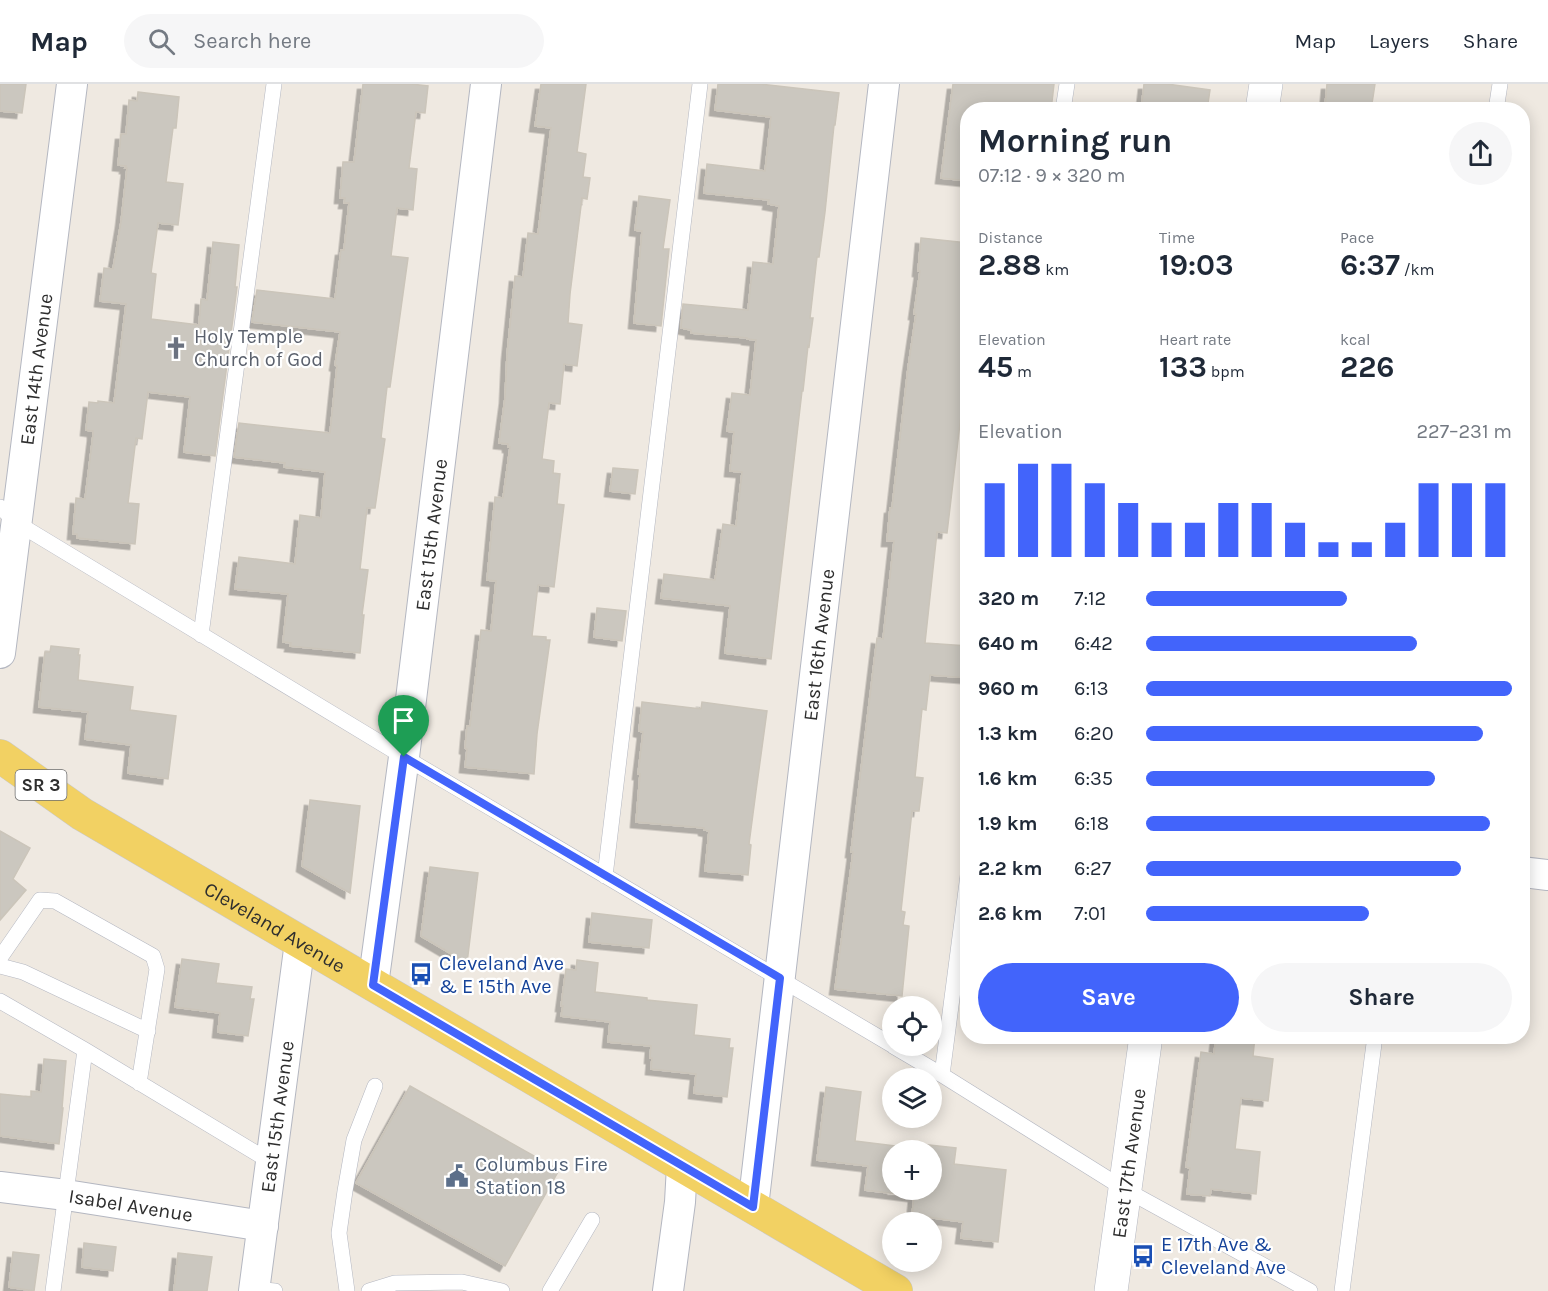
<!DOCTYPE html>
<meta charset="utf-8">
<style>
:root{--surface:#fff;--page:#f6f6f7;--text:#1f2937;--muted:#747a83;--line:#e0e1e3;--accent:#4264fb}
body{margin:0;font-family:Karla,sans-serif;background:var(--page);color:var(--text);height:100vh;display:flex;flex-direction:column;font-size:22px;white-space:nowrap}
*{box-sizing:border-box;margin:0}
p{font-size:20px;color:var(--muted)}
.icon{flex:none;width:33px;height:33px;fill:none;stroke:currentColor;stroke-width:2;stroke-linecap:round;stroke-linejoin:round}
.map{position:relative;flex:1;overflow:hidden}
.side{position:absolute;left:960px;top:18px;width:570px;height:942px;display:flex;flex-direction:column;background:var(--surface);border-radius:24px;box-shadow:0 3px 15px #0003}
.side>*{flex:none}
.buttons{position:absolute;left:882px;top:912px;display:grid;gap:12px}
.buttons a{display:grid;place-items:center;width:60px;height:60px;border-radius:50%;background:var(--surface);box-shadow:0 3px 15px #0003;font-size:30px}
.pin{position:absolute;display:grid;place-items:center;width:51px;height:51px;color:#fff;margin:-62px -26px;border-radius:50% 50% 50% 0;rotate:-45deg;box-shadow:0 0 6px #0007}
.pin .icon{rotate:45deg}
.round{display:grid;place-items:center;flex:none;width:63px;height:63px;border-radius:32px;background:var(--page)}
.summary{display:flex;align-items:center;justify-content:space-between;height:102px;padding:0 18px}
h1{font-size:33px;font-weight:700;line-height:45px}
.metrics{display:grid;grid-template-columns:repeat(3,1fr);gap:9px;height:102px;padding:6px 18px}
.metrics div{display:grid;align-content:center}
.metrics b{font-size:30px;font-weight:700}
.metrics small{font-size:16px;font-weight:400}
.metrics p{font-size:16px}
.chart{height:168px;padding:12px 18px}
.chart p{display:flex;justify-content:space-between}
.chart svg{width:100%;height:108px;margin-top:6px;stroke:var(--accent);stroke-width:6}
.primary-button{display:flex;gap:12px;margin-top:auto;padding:12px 18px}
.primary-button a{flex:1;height:69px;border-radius:36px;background:var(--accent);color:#fff;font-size:24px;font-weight:700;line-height:69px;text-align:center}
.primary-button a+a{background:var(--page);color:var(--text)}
ul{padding:0 18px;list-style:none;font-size:20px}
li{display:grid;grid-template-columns:96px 72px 1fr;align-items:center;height:45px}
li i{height:15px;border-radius:8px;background:var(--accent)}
header{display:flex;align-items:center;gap:36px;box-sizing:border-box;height:84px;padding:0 30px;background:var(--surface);border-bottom:2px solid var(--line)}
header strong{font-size:28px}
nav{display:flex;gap:33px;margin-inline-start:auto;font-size:21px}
.search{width:420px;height:54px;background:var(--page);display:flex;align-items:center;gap:15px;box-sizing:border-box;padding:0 21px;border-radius:33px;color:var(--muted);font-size:22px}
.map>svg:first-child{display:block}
.building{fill:#cbc7bf;stroke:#cbc5ba;stroke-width:1.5;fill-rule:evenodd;filter:url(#shadow)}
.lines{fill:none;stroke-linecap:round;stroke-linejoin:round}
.lane-casing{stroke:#b4b7c1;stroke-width:16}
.street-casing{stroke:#b4b7c1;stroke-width:32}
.secondary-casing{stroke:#b4b7c1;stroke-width:34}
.primary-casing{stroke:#c9c9c9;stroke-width:34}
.lane{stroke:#fff;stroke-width:15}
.street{stroke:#fff;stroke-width:30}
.secondary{stroke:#fff;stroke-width:33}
.primary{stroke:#f2d163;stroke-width:33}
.route-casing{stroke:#fff;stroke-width:12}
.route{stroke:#4264fb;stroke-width:8}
.labels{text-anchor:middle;stroke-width:4.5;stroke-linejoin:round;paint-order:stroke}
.shield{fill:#fff;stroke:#6d6d6d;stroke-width:1.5}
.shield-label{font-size:18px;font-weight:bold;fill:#2e2e2e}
.worship-label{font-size:20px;fill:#5b616d;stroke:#fff;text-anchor:start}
.street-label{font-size:20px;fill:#2e2e2e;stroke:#fff}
.transit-label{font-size:20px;fill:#164399;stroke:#fff;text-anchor:start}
.service-label{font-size:20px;fill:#4e5e75;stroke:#fff;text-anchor:start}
</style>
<header>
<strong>Map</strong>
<div class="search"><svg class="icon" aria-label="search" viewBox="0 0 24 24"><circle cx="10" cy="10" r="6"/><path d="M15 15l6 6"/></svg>Search here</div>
<nav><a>Map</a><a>Layers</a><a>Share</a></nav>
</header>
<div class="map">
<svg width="1548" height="1207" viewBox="0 0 1548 1207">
<defs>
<filter id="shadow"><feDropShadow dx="-5.5" dy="5.5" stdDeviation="0" flood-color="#0004"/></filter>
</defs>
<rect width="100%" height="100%" fill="#efe9e1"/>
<path class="building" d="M 0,0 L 26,0 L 22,29 L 0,27 Z
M 363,0 L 411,0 L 428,2 L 425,29 L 416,28 L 409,84 L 417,85 L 413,126 L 397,124 L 391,172 L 408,174 L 390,303 L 387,303 L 381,354 L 385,355 L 375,424 L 367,424 L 360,485 L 368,486 L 362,531 L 364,531 L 360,569 L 290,562 L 291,559 L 283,558 L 288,510 L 235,505 L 239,473 L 295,480 L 300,431 L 321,434 L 325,388 L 284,383 L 285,379 L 234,373 L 239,339 L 330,349 L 337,282 L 335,281 L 340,248 L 252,238 L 257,206 L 335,215 L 341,166 L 344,166 L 349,119 L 344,119 L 345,114 L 340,114 L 343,78 L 354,78 Z
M 541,0 L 586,0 L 577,68 L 586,70 L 583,93 L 590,94 L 587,115 L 582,114 L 570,210 L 568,239 L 582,241 L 577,282 L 564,280 L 560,320 L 549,319 L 542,375 L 554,377 L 553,389 L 560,390 L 557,420 L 564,421 L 554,503 L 538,501 L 532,552 L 546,553 L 546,556 L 550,556 L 537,650 L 534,690 L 465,683 L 467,665 L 465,664 L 467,642 L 470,642 L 481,546 L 491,547 L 496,497 L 487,496 L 495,413 L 503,414 L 510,363 L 508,363 L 508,360 L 499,359 L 505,314 L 507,271 L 515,192 L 523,193 L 528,149 L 538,150 L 551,44 L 535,42 Z
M 718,0 L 760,0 L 839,9 L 835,41 L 834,41 L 825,128 L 819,173 L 817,173 L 810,234 L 813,234 L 809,263 L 808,262 L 803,307 L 802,307 L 771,575 L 725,569 L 730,522 L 661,514 L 664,490 L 715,496 L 723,440 L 736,442 L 742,388 L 730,387 L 734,348 L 727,347 L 732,309 L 750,311 L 756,256 L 747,255 L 747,254 L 691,249 L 691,246 L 681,244 L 683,220 L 748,226 L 753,178 L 773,180 L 779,122 L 768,120 L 769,116 L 704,109 L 707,80 L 765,87 L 771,33 L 715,26 Z
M 953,0 L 1054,0 L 1051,26 L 968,26 L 968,97 L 941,94 Z
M 1144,0 L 1167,0 L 1210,6 L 1207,26 L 1141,26 Z
M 1327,0 L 1375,0 L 1371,26 L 1350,26 L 1325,22 Z
M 138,8 L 179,13 L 176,44 L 173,44 L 166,98 L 183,100 L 178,141 L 158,139 L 151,189 L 156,190 L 151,235 L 199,241 L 201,215 L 207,216 L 213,158 L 239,161 L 235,203 L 237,203 L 215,372 L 184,368 L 190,313 L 148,308 L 142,355 L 136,354 L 128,419 L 139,420 L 135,460 L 77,454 L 77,450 L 73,450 L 76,414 L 85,415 L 93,351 L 93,347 L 86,346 L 89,318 L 98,319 L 98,317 L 114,319 L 126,220 L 100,217 L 104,184 L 113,185 L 121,138 L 127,84 L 125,84 L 126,82 L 118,81 L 121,50 L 126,50 L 129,16 L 137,17 Z
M 639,112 L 670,116 L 663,165 L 669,165 L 661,242 L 634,239 L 642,147 L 635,146 Z
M 921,154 L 968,159 L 968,248 L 962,291 L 968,292 L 968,332 L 961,331 L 947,449 L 937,448 L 925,559 L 968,562 L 968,594 L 930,591 L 926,626 L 922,625 L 915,693 L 923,694 L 919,727 L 912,727 L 901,827 L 905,828 L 903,841 L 909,842 L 902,912 L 835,905 L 853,768 L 851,768 L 877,554 L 883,555 L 894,457 L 887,457 L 890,424 L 892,424 L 908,284 L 916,230 L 914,230 L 920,187 L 918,187 Z
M 613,384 L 638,386 L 635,410 L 610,407 Z
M 597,524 L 626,527 L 622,557 L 594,553 Z
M 51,562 L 79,565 L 78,571 L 80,571 L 78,596 L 133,603 L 130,626 L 176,632 L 168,695 L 128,689 L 131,661 L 85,655 L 88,628 L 39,623 L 45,568 L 50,568 Z
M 642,618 L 701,625 L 702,618 L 767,627 L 756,707 L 749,760 L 751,761 L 748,791 L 705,787 L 709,747 L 704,746 L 704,744 L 636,738 L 640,690 L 638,690 L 643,648 L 639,647 Z
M 310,716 L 360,722 L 350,809 L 302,782 Z
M 0,747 L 30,764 L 13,795 L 26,806 L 0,836 Z
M 430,783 L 478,789 L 467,879 L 421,852 Z
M 592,829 L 652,836 L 649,864 L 589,858 Z
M 182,875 L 219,880 L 216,899 L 252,903 L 250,915 L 254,915 L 248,952 L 218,948 L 220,929 L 175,923 Z
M 577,876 L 598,879 L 595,908 L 647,914 L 647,916 L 697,921 L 694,951 L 730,955 L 729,964 L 733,964 L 727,1013 L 694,1009 L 696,990 L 651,985 L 652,974 L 650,974 L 651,962 L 608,958 L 610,938 L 561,932 L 563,922 L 561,922 L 566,885 L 576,886 Z
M 1216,952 L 1255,952 L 1253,972 L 1273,975 L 1268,1017 L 1241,1014 L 1235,1065 L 1260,1068 L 1256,1110 L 1211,1105 L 1210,1112 L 1187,1110 L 1190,1084 L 1186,1083 L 1201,968 L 1214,970 Z
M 44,975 L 66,977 L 62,1024 L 63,1024 L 59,1060 L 0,1052 L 0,1010 L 31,1013 L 31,1007 L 41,1008 Z
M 410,1002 L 559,1086 L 505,1182 L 356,1099 Z
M 826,1003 L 861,1008 L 855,1057 L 920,1065 L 921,1060 L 956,1064 L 954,1080 L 1006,1086 L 998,1158 L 961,1154 L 963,1138 L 912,1131 L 914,1112 L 865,1106 L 868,1082 L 817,1076 ZM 892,1066 L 932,1066 L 932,1106 L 892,1106 Z
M 84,1159 L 116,1163 L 113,1187 L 82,1183 Z
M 13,1168 L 39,1171 L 34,1207 L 9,1203 Z
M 178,1169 L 212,1173 L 207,1207 L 174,1207 Z"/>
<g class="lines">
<g class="lane-casing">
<path id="lane" d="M 1063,26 L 1067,0
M 1496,26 L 1500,0
M 0,423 L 17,439 L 404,673 L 892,961
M 201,551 L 274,0
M 605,792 L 700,0
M 0,874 L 40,816 L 55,817 L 153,872 L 157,885 L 139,999
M 0,882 L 23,888 L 148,947
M 0,917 L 85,966 L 271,1078
M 893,962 L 942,991 L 1126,1106 L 1310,1207
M 942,991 L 968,791
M 254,1205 L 275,1207
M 53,1207 L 85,966
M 347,1207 L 339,1149 L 345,1107 L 354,1056 L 375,1002
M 369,1207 L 395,1199 L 462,1198 L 502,1207
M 550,1207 L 592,1136
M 1342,1207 L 1375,952"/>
</g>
<g class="street-casing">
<g id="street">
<path id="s1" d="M 0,569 L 72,0"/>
<path d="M 1522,788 L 1548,791"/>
<path id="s2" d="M 373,901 L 404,673 L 486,0"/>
<path id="s3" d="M 0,1103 L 66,1111 L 263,1142"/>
<path id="s4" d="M 753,1123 L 884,0"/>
<path id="s5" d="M 254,1207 L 300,858"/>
<path d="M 668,1207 L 680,1118 L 682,1082"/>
</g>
</g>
<g class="secondary-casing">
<g id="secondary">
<path d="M 1262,26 L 1266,0"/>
<path id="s6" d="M 1111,1207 L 1146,952"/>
</g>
</g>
<g class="primary-casing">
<g id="primary">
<path id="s7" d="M 0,672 L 82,730 L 896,1207"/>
</g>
</g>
<use href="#lane" class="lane"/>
<use href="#street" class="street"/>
<use href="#secondary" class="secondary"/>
<use href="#primary" class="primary"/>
</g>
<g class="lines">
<g class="route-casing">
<path id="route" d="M 404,673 L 780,894 L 753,1123 L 373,901 Z"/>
</g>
<use href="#route" class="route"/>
</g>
<defs>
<g id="church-bare" transform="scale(1.8)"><path d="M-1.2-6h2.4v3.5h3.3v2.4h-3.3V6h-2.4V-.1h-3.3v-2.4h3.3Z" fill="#6b7280" stroke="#fff" stroke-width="2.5" paint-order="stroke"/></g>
<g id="bus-bare" transform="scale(1.8)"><path d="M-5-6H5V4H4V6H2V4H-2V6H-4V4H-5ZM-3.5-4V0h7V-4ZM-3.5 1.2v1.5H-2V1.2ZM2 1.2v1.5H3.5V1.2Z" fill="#1a4fb4" stroke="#fff" stroke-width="2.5" paint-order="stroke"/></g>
<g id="civic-bare" transform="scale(1.8)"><path d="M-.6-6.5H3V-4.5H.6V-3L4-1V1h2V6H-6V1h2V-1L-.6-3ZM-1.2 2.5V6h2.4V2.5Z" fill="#5c6f8a" stroke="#fff" stroke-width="2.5" paint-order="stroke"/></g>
</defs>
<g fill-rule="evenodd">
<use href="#church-bare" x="176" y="264"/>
<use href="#bus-bare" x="421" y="890"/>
<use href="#civic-bare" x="457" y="1092"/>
<use href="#bus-bare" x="1143" y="1172"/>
</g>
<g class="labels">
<rect class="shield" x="15.5" y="686" width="51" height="30" rx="4.5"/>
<g class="shield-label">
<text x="41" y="707">SR 3</text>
</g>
<g class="worship-label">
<text x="194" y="259">Holy Temple<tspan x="194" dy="23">Church of God</tspan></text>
</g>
<g class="street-label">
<text dy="7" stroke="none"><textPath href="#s1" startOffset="286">East 14th Avenue</textPath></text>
<text dy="7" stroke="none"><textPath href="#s2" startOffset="454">East 15th Avenue</textPath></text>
<text dy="7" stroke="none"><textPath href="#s4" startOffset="566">East 16th Avenue</textPath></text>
<text dy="7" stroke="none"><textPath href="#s7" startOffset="324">Cleveland Avenue</textPath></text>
<text dy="7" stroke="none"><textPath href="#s5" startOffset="176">East 15th Avenue</textPath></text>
<text dy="7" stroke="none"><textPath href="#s6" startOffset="129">East 17th Avenue</textPath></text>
<text dy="7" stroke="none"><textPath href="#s3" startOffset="132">Isabel Avenue</textPath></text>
</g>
<g class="transit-label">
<text x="439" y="886">Cleveland Ave<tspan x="439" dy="23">&amp; E 15th Ave</tspan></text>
<text x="1161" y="1167">E 17th Ave &amp;<tspan x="1161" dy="23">Cleveland Ave</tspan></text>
</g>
<g class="service-label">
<text x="475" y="1087">Columbus Fire<tspan x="475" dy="23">Station 18</tspan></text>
</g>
</g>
</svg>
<div class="buttons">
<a><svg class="icon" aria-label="locate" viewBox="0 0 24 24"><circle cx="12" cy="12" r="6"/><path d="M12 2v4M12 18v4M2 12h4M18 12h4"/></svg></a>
<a><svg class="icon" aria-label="layers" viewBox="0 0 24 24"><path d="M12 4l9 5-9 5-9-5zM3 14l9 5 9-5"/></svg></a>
<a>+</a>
<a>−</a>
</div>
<div class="pin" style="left:404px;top:673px;background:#1e9e55"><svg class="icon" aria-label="arrive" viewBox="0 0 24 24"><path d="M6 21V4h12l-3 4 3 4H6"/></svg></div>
<section class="side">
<div class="summary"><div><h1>Morning run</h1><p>07:12 · 9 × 320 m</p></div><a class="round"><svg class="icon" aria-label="share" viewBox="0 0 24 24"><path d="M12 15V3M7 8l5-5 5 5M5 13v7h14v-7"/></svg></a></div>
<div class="metrics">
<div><p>Distance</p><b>2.88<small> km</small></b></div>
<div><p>Time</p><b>19:03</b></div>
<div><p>Pace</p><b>6:37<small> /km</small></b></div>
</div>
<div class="metrics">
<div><p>Elevation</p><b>45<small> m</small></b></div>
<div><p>Heart rate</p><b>133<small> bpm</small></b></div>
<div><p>kcal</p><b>226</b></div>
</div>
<div class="chart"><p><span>Elevation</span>227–231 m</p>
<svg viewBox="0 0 160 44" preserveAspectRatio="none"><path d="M5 44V14M15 44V6M25 44V6M35 44V14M45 44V22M55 44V30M65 44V30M75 44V22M85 44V22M95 44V30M105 44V38M115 44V38M125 44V30M135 44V14M145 44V14M155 44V14"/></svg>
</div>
<ul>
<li><b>320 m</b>7:12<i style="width:55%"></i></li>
<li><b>640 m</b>6:42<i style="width:74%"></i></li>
<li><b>960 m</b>6:13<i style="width:100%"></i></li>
<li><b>1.3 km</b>6:20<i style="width:92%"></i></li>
<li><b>1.6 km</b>6:35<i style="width:79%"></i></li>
<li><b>1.9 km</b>6:18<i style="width:94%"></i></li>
<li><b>2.2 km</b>6:27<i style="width:86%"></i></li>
<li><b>2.6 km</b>7:01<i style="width:61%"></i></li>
</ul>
<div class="primary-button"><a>Save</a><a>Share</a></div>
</section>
</div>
